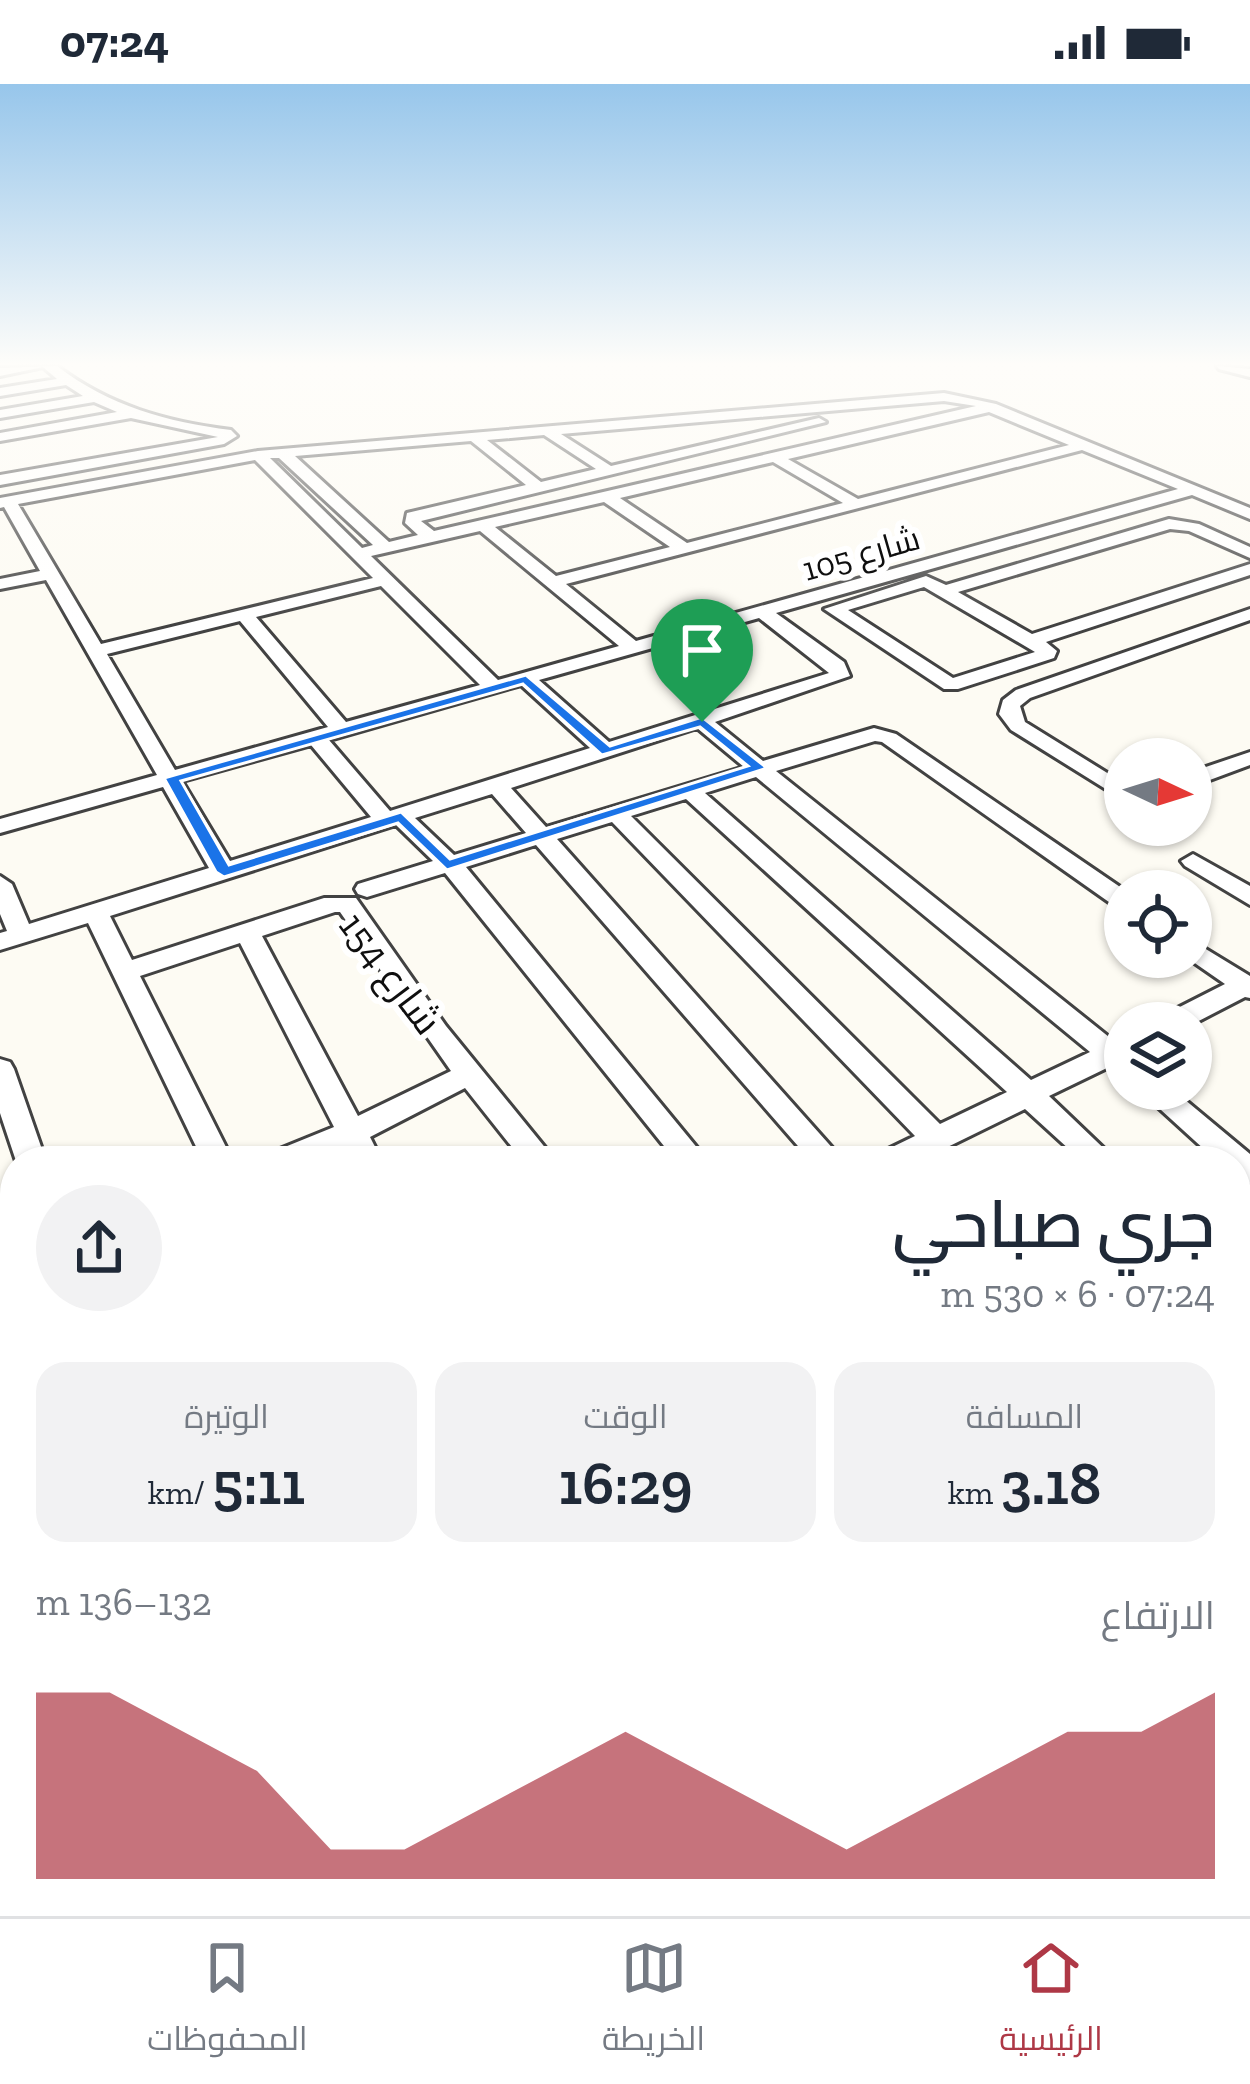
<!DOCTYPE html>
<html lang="ar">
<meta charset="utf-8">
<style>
:root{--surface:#fff;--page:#f2f2f3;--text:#1f2937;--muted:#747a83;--line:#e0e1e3;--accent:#ae3846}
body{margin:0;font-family:"Zilla Slab",Cairo,serif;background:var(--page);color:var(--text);direction:rtl;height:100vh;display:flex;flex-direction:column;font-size:45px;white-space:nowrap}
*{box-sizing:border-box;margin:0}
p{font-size:39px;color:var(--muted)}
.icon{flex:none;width:66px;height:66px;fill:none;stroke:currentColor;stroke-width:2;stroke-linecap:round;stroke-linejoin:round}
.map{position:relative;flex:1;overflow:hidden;direction:ltr}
.details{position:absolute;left:0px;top:1062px;width:1251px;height:771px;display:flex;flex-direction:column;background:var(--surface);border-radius:48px 48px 0 0;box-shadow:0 3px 9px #0004;direction:rtl}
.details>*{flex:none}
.needle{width:78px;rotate:94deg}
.buttons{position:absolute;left:1104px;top:654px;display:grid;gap:24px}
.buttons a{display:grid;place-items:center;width:108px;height:108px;border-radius:50%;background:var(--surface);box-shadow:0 3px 9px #0004;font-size:60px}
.pin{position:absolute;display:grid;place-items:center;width:102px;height:102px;color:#fff;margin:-123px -51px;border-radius:50% 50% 50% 0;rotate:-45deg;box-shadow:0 0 12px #0007}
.pin .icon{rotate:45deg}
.round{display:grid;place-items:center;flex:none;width:126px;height:126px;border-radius:63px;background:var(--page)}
.summary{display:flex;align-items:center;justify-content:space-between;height:204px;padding:0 36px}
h1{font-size:66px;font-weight:600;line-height:90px}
.figures{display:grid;grid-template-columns:repeat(3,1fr);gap:18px;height:204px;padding:12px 36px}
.figures div{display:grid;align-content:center;border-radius:30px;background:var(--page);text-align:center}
.figures b{font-size:60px;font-weight:600}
.figures small{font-size:33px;font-weight:400}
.figures p{font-size:33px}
.chart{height:336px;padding:24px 36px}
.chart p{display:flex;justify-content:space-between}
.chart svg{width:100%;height:216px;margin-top:12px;fill:var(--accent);opacity:.7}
.status{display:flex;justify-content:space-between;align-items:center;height:84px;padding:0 60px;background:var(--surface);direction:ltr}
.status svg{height:33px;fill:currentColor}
.tab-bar{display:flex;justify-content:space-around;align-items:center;height:168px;border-top:3px solid var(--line);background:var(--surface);font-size:33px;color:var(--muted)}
.tab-bar a{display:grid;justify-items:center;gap:6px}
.tab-bar .active{color:var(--accent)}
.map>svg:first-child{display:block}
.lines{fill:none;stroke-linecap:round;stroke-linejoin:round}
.minor-casing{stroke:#424242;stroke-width:6}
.minor{fill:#fff;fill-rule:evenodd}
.route{fill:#1a73e8;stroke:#fff;stroke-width:3;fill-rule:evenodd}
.labels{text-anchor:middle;stroke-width:12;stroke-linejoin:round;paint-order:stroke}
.far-street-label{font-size:33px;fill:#0f0f0f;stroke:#fff}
.street-label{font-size:39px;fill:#0f0f0f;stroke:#fff}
</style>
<div class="status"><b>07:24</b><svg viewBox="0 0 49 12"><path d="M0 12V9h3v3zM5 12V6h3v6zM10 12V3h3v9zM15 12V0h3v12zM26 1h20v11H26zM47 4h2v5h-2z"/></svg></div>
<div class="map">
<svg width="1250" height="1832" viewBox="0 0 1250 1832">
<rect width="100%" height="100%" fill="#fdfbf3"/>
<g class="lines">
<g class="minor-casing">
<path id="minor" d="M 57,282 C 109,322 167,338 231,346 L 237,352 L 224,360 L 0,401 L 0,391 L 218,353 L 131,334 L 0,357 L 0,349 L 117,328 L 94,318 L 0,334 L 0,326 L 83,312 L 66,301 L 0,312 L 0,304 L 57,295 L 43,283 L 0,292 L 0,284 Z
M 1217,282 L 1250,285 L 1250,293 L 1219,285 Z
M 944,309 L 996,320 L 1250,424 L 1250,435 L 1192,411 L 776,529 L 844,578 L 850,592 L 715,638 L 763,677 L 874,644 L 896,650 L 1126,807 L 1125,826 L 1116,823 L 882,658 L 875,657 L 776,687 L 1114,957 L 1125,953 L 1125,991 L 1109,983 L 1049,1012 L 1117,1077 L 1082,1077 L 1025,1025 L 919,1077 L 876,1077 L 880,1069 L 915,1052 L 612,738 L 557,755 L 844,1077 L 811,1077 L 536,761 L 466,783 L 708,1077 L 676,1077 L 445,789 L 367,813 L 358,810 L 355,805 L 358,800 L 433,777 L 396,741 L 110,832 L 132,876 L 324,814 L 356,814 L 446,942 L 556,1077 L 523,1077 L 465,1004 L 370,1053 L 382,1077 L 352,1077 L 345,1064 L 312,1077 L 266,1077 L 270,1069 L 334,1043 L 240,859 L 140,892 L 233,1077 L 203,1077 L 88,839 L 0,866 L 0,849 L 7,847 L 0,830 L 0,792 L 12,800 L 29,840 L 209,784 L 163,703 L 0,749 L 0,735 L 157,691 L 46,496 L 0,505 L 0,495 L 40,487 L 4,423 L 0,424 L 0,414 L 258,367 ZM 944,317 L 976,322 L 434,447 L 421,437 L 826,338 L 819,334 L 611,382 L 561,350 ZM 989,328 L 1069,361 L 858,415 L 788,375 ZM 544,351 L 596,385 L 541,398 L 487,356 ZM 471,357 L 526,401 L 407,429 L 405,439 L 418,451 L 389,458 L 295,372 ZM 1082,366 L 1178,405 L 636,557 L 566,500 ZM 270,374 L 279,374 L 373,461 L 362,464 ZM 255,376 L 373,494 L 101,560 L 18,420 ZM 773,378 L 843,419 L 687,459 L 620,414 ZM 604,418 L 670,463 L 556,492 L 495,443 ZM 480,447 L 619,562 L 498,596 L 371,472 ZM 381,502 L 480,601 L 346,638 L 256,533 ZM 759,534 L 829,589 L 609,658 L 539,596 ZM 240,537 L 328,643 L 175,686 L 107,570 ZM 521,601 L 590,664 L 390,727 L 329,656 ZM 697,644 L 744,683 L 546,743 L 511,704 ZM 311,661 L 371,733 L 230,777 L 182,697 ZM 756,693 L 1090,968 L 1031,996 L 705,709 ZM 492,710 L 526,749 L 454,771 L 415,734 ZM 686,715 L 1007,1008 L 940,1040 L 631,732 ZM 335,828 L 340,828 L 451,987 L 358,1032 L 262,852 Z
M 1169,435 L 1199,440 L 1250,463 L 1250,474 L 1189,447 L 1170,445 L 958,508 L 1032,550 L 1250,480 L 1250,491 L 1046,558 L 1057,567 L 1054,574 L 958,605 L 944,605 L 824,525 L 926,492 L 946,501 ZM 924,503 L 1035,568 L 953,594 L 848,526 Z
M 1250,525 L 1250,536 L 1030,614 L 1020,622 L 1025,638 L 1125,700 L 1125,717 L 1011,646 L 999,630 L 1003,616 L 1016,606 Z
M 1250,668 L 1250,681 L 1191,703 L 1191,688 Z
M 1193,770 L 1250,802 L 1250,821 L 1185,782 L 1181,777 Z
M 1191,856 L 1250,892 L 1250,914 L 1245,913 L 1191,941 L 1158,939 L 1162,932 L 1225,900 L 1186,873 L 1191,873 Z
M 0,975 L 10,978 L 14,985 L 46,1077 L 16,1077 L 0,1029 Z
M 1138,1005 L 1172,1005 L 1250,1070 L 1250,1100 L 1236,1094 L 1236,1077 L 1217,1077 Z
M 15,1170 L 15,1198 L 0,1204 L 0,1176 Z
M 1236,1183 L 1250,1189 L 1250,1224 L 1236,1218 Z
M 1250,1268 L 1250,1303 L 1236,1309 L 1236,1274 Z
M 1236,1346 L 1250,1352 L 1250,1394 L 1236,1388 Z
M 15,1361 L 15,1399 L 0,1405 L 0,1367 Z
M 1236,1539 L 1250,1545 L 1250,1594 L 1236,1588 Z
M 0,1682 L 15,1688 L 15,1785 L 0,1779 Z
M 15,1800 L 15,1818 L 53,1818 L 57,1832 L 9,1832 L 5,1818 Z
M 343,1818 L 391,1818 L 396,1832 L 348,1832 Z
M 414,1818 L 477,1818 L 471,1832 L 408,1832 Z
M 557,1818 L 606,1818 L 612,1832 L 563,1832 Z
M 776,1818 L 826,1818 L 832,1832 L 782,1832 Z
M 1051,1818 L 1103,1818 L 1109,1832 L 1057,1832 Z"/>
</g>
<use href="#minor" class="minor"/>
</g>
<linearGradient id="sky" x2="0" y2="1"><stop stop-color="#97c6eb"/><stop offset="0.52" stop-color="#fefdfa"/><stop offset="1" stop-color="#fefdfa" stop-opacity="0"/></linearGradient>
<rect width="1250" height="539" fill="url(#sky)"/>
<path class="route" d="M 526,591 L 610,662 L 702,633 L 767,684 L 447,786 L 398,739 L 224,793 L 216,788 L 164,694 ZM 523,600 L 602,671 L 700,643 L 748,682 L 450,775 L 401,728 L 229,781 L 181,697 Z"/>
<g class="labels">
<g class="far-street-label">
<text transform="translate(861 469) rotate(-16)" y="12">شارع 105</text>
</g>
<g class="street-label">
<text transform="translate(391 889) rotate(53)" y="14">شارع 154</text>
</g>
</g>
</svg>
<div class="buttons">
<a><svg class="needle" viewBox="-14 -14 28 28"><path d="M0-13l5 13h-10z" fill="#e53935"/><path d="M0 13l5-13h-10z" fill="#747a83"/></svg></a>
<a><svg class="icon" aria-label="locate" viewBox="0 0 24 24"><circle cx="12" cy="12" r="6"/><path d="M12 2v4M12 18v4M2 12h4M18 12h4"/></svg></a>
<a><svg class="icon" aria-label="layers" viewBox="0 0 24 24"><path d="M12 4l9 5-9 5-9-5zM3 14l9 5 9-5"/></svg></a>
</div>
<div class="pin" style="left:702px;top:638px;background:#1e9e55"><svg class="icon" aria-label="arrive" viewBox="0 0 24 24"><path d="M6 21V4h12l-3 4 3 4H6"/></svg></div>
<section class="details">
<div class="summary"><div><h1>جري صباحي</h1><p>07:24 · 6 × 530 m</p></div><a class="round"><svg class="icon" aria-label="share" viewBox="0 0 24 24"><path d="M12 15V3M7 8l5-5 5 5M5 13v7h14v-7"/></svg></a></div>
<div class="figures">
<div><p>المسافة</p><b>3.18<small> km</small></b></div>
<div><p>الوقت</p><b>16:29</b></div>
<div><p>الوتيرة</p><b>5:11<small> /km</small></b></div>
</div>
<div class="chart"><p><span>الارتفاع</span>132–136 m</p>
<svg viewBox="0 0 160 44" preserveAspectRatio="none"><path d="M0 44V6L10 6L20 14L30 22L40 38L50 38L60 30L70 22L80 14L90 22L100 30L110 38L120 30L130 22L140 14L150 14L160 6V44z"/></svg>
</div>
</section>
</div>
<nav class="tab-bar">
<a class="active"><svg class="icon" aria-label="home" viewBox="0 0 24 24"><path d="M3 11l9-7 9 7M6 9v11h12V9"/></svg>الرئيسية</a>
<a><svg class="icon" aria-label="map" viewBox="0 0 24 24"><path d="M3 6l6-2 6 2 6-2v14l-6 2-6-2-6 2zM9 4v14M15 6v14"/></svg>الخريطة</a>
<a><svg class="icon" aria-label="saved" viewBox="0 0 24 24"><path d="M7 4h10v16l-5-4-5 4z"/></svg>المحفوظات</a>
</nav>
